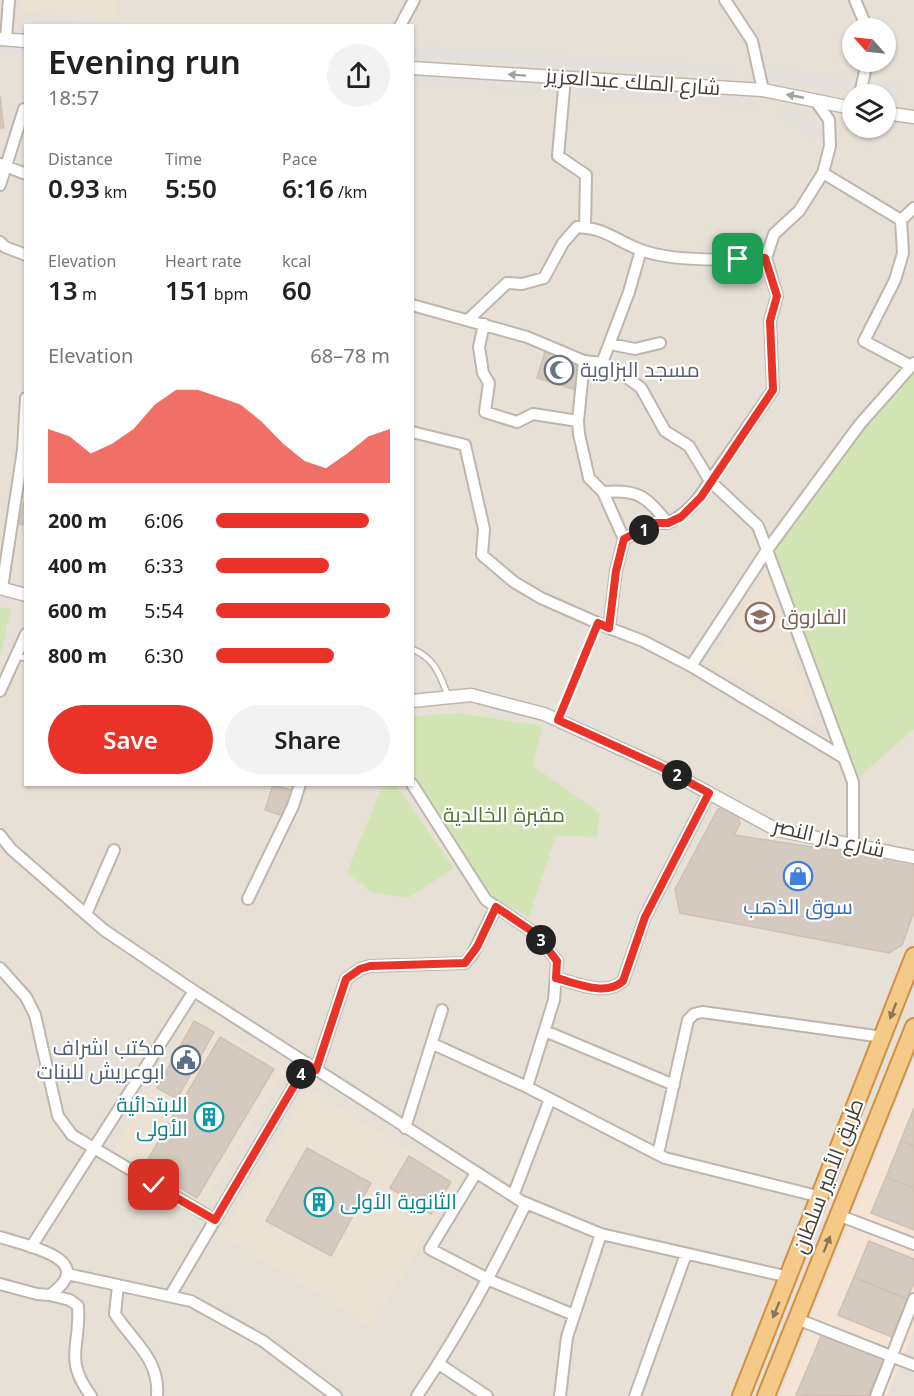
<!DOCTYPE html>
<meta charset="utf-8">
<style>
:root{--surface:#fff;--page:#f2f2f2;--text:#222;--muted:#767676;--accent:#ea3328}
body{margin:0;font-family:"Noto Sans",Cairo,sans-serif;background:var(--page);color:var(--text);height:100vh;display:flex;flex-direction:column;font-size:22px;white-space:nowrap}
*{box-sizing:border-box;margin:0}
p{font-size:20px;color:var(--muted)}
.icon{flex:none;width:33px;height:33px;fill:none;stroke:currentColor;stroke-width:2;stroke-linecap:round;stroke-linejoin:round}
.map{position:relative;flex:1;overflow:hidden}
.side{position:absolute;left:24px;top:24px;width:390px;height:762px;display:flex;flex-direction:column;background:var(--surface);border-radius:0px;box-shadow:0 2px 4px #0004}
.side>*{flex:none}
.needle{width:39px;rotate:297deg}
.tools{position:absolute;left:842px;top:18px;display:grid;gap:12px}
.tools a{display:grid;place-items:center;width:54px;height:54px;border-radius:50%;background:var(--surface);box-shadow:0 2px 4px #0004;font-size:30px}
.pin{position:absolute;display:grid;place-items:center;width:51px;height:51px;color:#fff;margin:-26px;border-radius:12px;box-shadow:0 3px 9px #0006}
.km{position:absolute;width:30px;height:30px;margin:-15px;border-radius:50%;background:#222;color:#fff;font-size:16px;line-height:30px;text-align:center}
.round{display:grid;place-items:center;flex:none;width:63px;height:63px;border-radius:32px;background:var(--page)}
.summary{display:flex;align-items:center;justify-content:space-between;height:102px;padding:0 24px}
h1{font-size:33px;font-weight:600;line-height:45px}
.metrics{display:grid;grid-template-columns:repeat(3,1fr);gap:9px;height:102px;padding:6px 24px}
.metrics div{display:grid;align-content:center}
.metrics b{font-size:26px;font-weight:600}
.metrics small{font-size:16px;font-weight:400}
.metrics p{font-size:16px}
.chart{height:168px;padding:12px 24px}
.chart p{display:flex;justify-content:space-between}
.chart svg{width:100%;height:108px;margin-top:6px;fill:var(--accent);opacity:.7}
.cta{display:flex;gap:12px;margin-top:auto;padding:12px 24px}
.cta a{flex:1;height:69px;border-radius:36px;background:var(--accent);color:#fff;font-size:24px;font-weight:600;line-height:69px;text-align:center}
.cta a+a{background:var(--page);color:var(--text)}
ul{padding:0 24px;list-style:none;font-size:20px}
li{display:grid;grid-template-columns:96px 72px 1fr;align-items:center;height:45px}
li i{height:15px;border-radius:8px;background:var(--accent)}
.map>svg:first-child{display:block}
.residential{fill:#e7e0d7;fill-rule:evenodd}
.commercial{fill:#f3e4d6}
.education{fill:#ebe2d4}
.green{fill:#d3e4b4}
.parking{fill:#e2dfdd}
.building{fill:#d4cabf;stroke:#cec1b3;stroke-width:1.5}
.lines{fill:none;stroke-linecap:round;stroke-linejoin:round}
.service-casing{stroke:#beb6ac;stroke-width:8}
.minor-casing{stroke:#beb6ac;stroke-width:14}
.tertiary-casing{stroke:#beb6ac;stroke-width:15}
.trunk-casing{stroke:#d29044;stroke-width:20}
.service{stroke:#fff;stroke-width:5}
.minor{stroke:#fff;stroke-width:10}
.tertiary{stroke:#fff;stroke-width:12}
.trunk{stroke:#f5c988;stroke-width:16}
.oneway{fill:#a29f9c}
.oneway2{fill:#8c7658}
.route-casing{stroke:#fff;stroke-width:12}
.route{stroke:#ea3328;stroke-width:8}
.labels{text-anchor:middle;stroke-width:4.5;stroke-linejoin:round;paint-order:stroke}
.street-label{font-size:21px;fill:#463f38;stroke:#fff}
.worship-label{font-size:21px;fill:#5b616d;stroke:#fff;text-anchor:start}
.education-label{font-size:21px;fill:#785e54;stroke:#fff;text-anchor:start}
.park-label{font-size:21px;fill:#50742f;stroke:#fff}
.shop-label{font-size:21px;fill:#366cbe;stroke:#fff}
.service-label{font-size:21px;fill:#4e5e75;stroke:#fff;text-anchor:end}
.culture-label{font-size:21px;fill:#0d838f;stroke:#fff;text-anchor:end}
</style>
<div class="map">
<svg width="914" height="1396" viewBox="0 0 914 1396">
<rect width="100%" height="100%" fill="#f3efe9"/>
<path class="residential" d="M 0,0 L 914,0 L 914,1396 L 0,1396 ZM 26,26 L 412,26 L 412,784 L 26,784 ZM 852,28 L 885,28 L 885,62 L 852,62 ZM 852,94 L 885,94 L 885,128 L 852,128 Z"/>
<path class="commercial" d="M 914,1059 L 914,1331 L 887,1396 L 780,1396 Z"/>
<path class="education" d="M 22,0 L 118,0 L 117,18 L 21,13 Z
M 766,569 L 817,726 L 711,665 Z
M 194,1015 L 285,1069 L 204,1205 L 113,1151 Z
M 309,1089 L 460,1181 L 371,1327 L 221,1235 Z"/>
<path class="green" d="M 914,373 L 914,729 L 853,782 L 767,550 L 860,424 Z
M 0,607 L 11,609 L 0,655 Z
M 459,713 L 542,726 L 533,766 L 600,813 L 597,837 L 556,836 L 529,917 L 489,895 L 413,774 L 413,716 Z
M 393,784 L 396,785 L 454,868 L 408,898 L 371,892 L 347,872 L 381,790 Z"/>
<path class="parking" d="M 29,18 L 143,25 L 29,25 Z
M 0,44 L 25,46 L 25,56 L 0,54 Z
M 412,46 L 733,67 L 732,77 L 413,56 Z
M 769,67 L 854,81 L 853,91 L 767,77 Z
M 412,73 L 553,84 L 552,93 L 413,83 Z
M 868,81 L 901,87 L 900,97 L 867,91 Z
M 576,88 L 758,96 L 758,106 L 575,97 Z
M 785,106 L 826,134 L 821,142 L 779,114 Z"/>
<path class="building" d="M 0,96 L 4,128 L 0,128 Z
M 545,352 L 581,363 L 573,389 L 537,378 Z
M 24,502 L 26,502 L 26,525 L 19,524 Z
M 273,785 L 294,791 L 287,817 L 265,810 Z
M 728,808 L 737,813 L 740,824 L 734,835 L 914,863 L 914,912 L 902,945 L 889,953 L 680,913 L 675,889 L 718,809 Z
M 194,1021 L 214,1032 L 177,1099 L 157,1088 Z
M 220,1037 L 274,1069 L 197,1198 L 144,1166 Z
M 914,1108 L 914,1146 L 901,1140 Z
M 901,1140 L 914,1146 L 914,1188 L 886,1177 Z
M 307,1148 L 371,1183 L 331,1256 L 266,1221 Z
M 409,1156 L 451,1182 L 431,1214 L 390,1188 Z
M 886,1177 L 914,1188 L 914,1230 L 871,1213 Z
M 869,1241 L 914,1259 L 914,1283 L 907,1299 L 854,1277 Z
M 854,1277 L 907,1299 L 892,1337 L 838,1315 Z
M 822,1334 L 884,1360 L 868,1396 L 796,1395 Z"/>
<g class="lines">
<g class="service-casing">
<path id="service" d="M 412,649 C 435,658 440,675 448,696
M 15,656 L 26,658
M 558,720 L 598,623"/>
</g>
<g class="minor-casing">
<path id="minor" d="M 725,0 L 752,41 L 763,90
M 855,0 L 867,28
M 400,26 L 414,0
M 6,39 L 9,0
M 565,78 L 558,156 L 586,175 L 585,227
M 860,94 L 867,62
M 0,164 L 26,174
M 823,173 L 901,220 L 914,208
M 0,185 L 24,109
M 901,220 L 903,253 L 895,280 L 864,341 L 911,366
M 0,242 L 5,247 L 26,255
M 412,305 L 527,337 L 584,361 L 602,363 L 629,292 L 641,250
M 468,320 L 507,283 L 522,284 L 544,278 L 563,243 L 577,227 C 606,228 616,241 641,250 C 672,262 732,260 766,258 L 774,234 L 799,211 L 823,173 L 830,146 L 829,120 L 815,100
M 484,324 L 479,347 L 483,373 L 489,383 L 485,412 L 517,422 L 533,414 L 578,421
M 610,344 L 635,349 L 660,343
M 584,361 L 578,421 L 579,434 L 589,478 L 603,492 C 639,489 645,496 668,523 C 687,514 699,499 710,481 L 689,446 L 665,431 L 641,388 L 617,370 L 602,363
M 412,432 L 465,445 L 484,529 L 482,555 L 514,582 L 541,598 L 609,628
M 603,492 L 624,539 L 655,523 L 668,523
M 624,539 L 616,571 L 609,628 L 643,641 L 691,666 L 767,550 L 758,526 L 710,481 L 773,390 L 770,321 L 777,296 L 766,258
M 2,588 L 23,450 L 26,398
M 691,666 L 844,758
M 0,691 L 26,634
M 412,784 L 486,900 L 536,934 L 557,961 L 554,1000 L 527,1087
M 0,835 L 11,849 L 104,930 L 194,991 L 521,1201 L 601,1234 L 789,1277
M 853,847 L 853,782 L 767,550 L 860,424 L 914,363
M 248,899 L 293,806 L 300,784
M 86,914 L 114,850
M 0,968 L 26,997 L 35,1015 L 58,1116 L 72,1135 L 215,1220
M 556,978 C 576,983 606,997 623,981 L 645,917 L 709,793
M 545,1031 L 674,1085
M 433,1044 L 527,1087 L 665,1158 L 821,1197
M 316,1070 L 346,979 L 360,969 L 370,966 L 465,963 L 472,955 L 496,907
M 405,1128 L 442,1010
M 658,1154 L 688,1020 L 694,1014 L 702,1012 L 883,1037
M 476,1173 L 430,1249 L 494,1282 L 574,1315
M 513,1196 L 550,1099
M 838,1215 L 914,1244
M 0,1237 C 27,1246 100,1259 50,1295 L 37,1294 L 0,1284
M 31,1247 L 194,991
M 67,1274 L 191,1301 L 263,1341 L 336,1396
M 118,1285 L 115,1314 C 133,1342 160,1359 157,1396
M 50,1295 L 70,1300 L 78,1306 C 81,1347 63,1358 91,1396
M 170,1296 L 307,1064
M 797,1319 L 914,1365
M 439,1364 L 487,1396
M 417,1396 C 459,1334 494,1270 526,1203
M 560,1396 L 567,1337 L 601,1234
M 635,1396 L 686,1254
M 876,1396 L 914,1299"/>
</g>
<g class="tertiary-casing">
<path id="tertiary" d="M 0,39 L 26,41
M 412,68 L 763,90 L 852,108
M 885,113 L 914,117
M 0,588 L 26,595
M 412,701 L 471,695 L 544,714 L 661,767 L 777,830 L 914,857"/>
</g>
<g class="trunk-casing">
<path id="trunk" d="M 741,1396 L 914,956
M 766,1396 L 914,1027"/>
</g>
<use href="#service" class="service"/>
<use href="#minor" class="minor"/>
<use href="#tertiary" class="tertiary"/>
<use href="#trunk" class="trunk"/>
</g>
<defs><path id="oneway-solid" d="M-6-.8H1V-3.2L6.5 0L1 3.2V.8H-6Z" transform="scale(1.5)"/></defs>
<g class="oneway">
<use href="#oneway-solid" transform="translate(517 75) rotate(-176)"/>
<use href="#oneway-solid" transform="translate(795 96) rotate(-169)"/>
</g>
<g class="oneway2">
<use href="#oneway-solid" transform="translate(893 1011) rotate(111)"/>
<use href="#oneway-solid" transform="translate(827 1244) rotate(-68)"/>
<use href="#oneway-solid" transform="translate(776 1310) rotate(112)"/>
</g>
<g class="lines">
<g class="route-casing">
<path id="route" d="M 154,1185 L 215,1220 L 307,1064 L 316,1070 L 346,979 L 360,969 L 370,966 L 465,963 L 477,947 L 496,907 L 536,934 L 557,961 L 556,978 C 576,983 606,997 623,981 L 645,917 L 709,793 L 661,767 L 558,720 L 598,623 L 609,628 L 616,571 L 624,539 L 655,523 L 668,523 L 681,517 L 701,497 L 773,390 L 770,321 L 777,296 L 765,258 L 738,259"/>
</g>
<use href="#route" class="route"/>
</g>
<defs>
<g id="mosque-ring" transform="scale(1.5)"><circle r="9.5" fill="#fff" stroke="#6b7280" stroke-width="1.5"/><path d="M3.5-4.9A6 6 0 1 0 3.5 4.9A5 5 0 1 1 3.5-4.9Z" fill="#6b7280"/></g>
<g id="school-ring" transform="scale(1.5)"><circle r="9.5" fill="#fff" stroke="#8d6e63" stroke-width="1.5"/><path d="M0-5L7-2L0 1L-7-2ZM-4 1L0 2.5L4 1V4Q0 6-4 4Z" fill="#8d6e63"/></g>
<g id="shop-ring" transform="scale(1.5)"><circle r="9.5" fill="#fff" stroke="#3f7fe0" stroke-width="1.5"/><path d="M-5-2.5h2.3a2.7 3.5 0 0 1 5.4 0H5L5.5 6h-11ZM-1.5-2.5h3a1.5 2.3 0 0 0-3 0Z" fill="#3f7fe0"/></g>
<g id="civic-ring" transform="scale(1.5)"><circle r="9.5" fill="#fff" stroke="#5c6f8a" stroke-width="1.5"/><path d="M-.6-6.5H3V-4.5H.6V-3L4-1V1h2V6H-6V1h2V-1L-.6-3ZM-1.2 2.5V6h2.4V2.5Z" fill="#5c6f8a"/></g>
<g id="building-ring" transform="scale(1.5)"><circle r="9.5" fill="#fff" stroke="#0f9aa8" stroke-width="1.5"/><path d="M-4-6H4V6H1V3H-1V6H-4ZM-2.5-4.3h1.7v1.8h-1.7ZM.8-4.3h1.7v1.8H.8ZM-2.5-1h1.7V.8h-1.7ZM.8-1h1.7V.8H.8Z" fill="#0f9aa8"/></g>
</defs>
<g fill-rule="evenodd">
<use href="#mosque-ring" x="559" y="370"/>
<use href="#school-ring" x="760" y="617"/>
<use href="#shop-ring" x="798" y="876"/>
<use href="#civic-ring" x="186" y="1060"/>
<use href="#building-ring" x="209" y="1117"/>
<use href="#building-ring" x="319" y="1202"/>
</g>
<g class="labels">
<g class="street-label">
<text transform="translate(633 82) rotate(4)" y="7">شارع الملك عبدالعزيز</text>
<text transform="translate(829 838) rotate(13)" y="7">شارع دار النصر</text>
<text transform="translate(828 1176) rotate(-69)" y="7">طريق الأمير سلطان</text>
</g>
<g class="worship-label">
<text x="580" y="377">مسجد البزاوية</text>
</g>
<g class="education-label">
<text x="781" y="624">الفاروق</text>
</g>
<g class="park-label">
<text x="504" y="822">مقبرة الخالدية</text>
</g>
<g class="shop-label">
<text x="798" y="914">سوق الذهب</text>
</g>
<g class="service-label">
<text x="165" y="1055">مكتب اشراف<tspan x="165" dy="24">ابوعريش للبنات</tspan></text>
</g>
<g class="culture-label">
<text x="188" y="1112">الابتدائية<tspan x="188" dy="24">الأولى</tspan></text>
<text x="340" y="1209" text-anchor="start">الثانوية الأولى</text>
</g>
</g>
</svg>
<div class="tools">
<a><svg class="needle" viewBox="-14 -14 28 28"><path d="M0-13l5 13h-10z" fill="#e53935"/><path d="M0 13l5-13h-10z" fill="#767676"/></svg></a>
<a><svg class="icon" aria-label="layers" viewBox="0 0 24 24"><path d="M12 4l9 5-9 5-9-5zM3 14l9 5 9-5"/></svg></a>
</div>
<div class="pin" style="left:738px;top:259px;background:#1e9e55"><svg class="icon" aria-label="arrive" viewBox="0 0 24 24"><path d="M6 21V4h12l-3 4 3 4H6"/></svg></div>
<div class="pin" style="left:154px;top:1185px;background:#d93025"><svg class="icon" aria-label="check" viewBox="0 0 24 24"><path d="M5 12l5 5 9-10"/></svg></div>
<b class="km" style="left:644px;top:530px">1</b>
<b class="km" style="left:677px;top:775px">2</b>
<b class="km" style="left:541px;top:940px">3</b>
<b class="km" style="left:301px;top:1074px">4</b>
<section class="side">
<div class="summary"><div><h1>Evening run</h1><p>18:57</p></div><a class="round"><svg class="icon" aria-label="share" viewBox="0 0 24 24"><path d="M12 15V3M7 8l5-5 5 5M5 13v7h14v-7"/></svg></a></div>
<div class="metrics">
<div><p>Distance</p><b>0.93<small> km</small></b></div>
<div><p>Time</p><b>5:50</b></div>
<div><p>Pace</p><b>6:16<small> /km</small></b></div>
</div>
<div class="metrics">
<div><p>Elevation</p><b>13<small> m</small></b></div>
<div><p>Heart rate</p><b>151<small> bpm</small></b></div>
<div><p>kcal</p><b>60</b></div>
</div>
<div class="chart"><p><span>Elevation</span>68–78 m</p>
<svg viewBox="0 0 160 44" preserveAspectRatio="none"><path d="M0 44V22L10 25L20 32L30 28L40 22L50 12L60 6L70 6L80 9L90 12L100 19L110 28L120 35L130 38L140 32L150 25L160 22V44z"/></svg>
</div>
<ul>
<li><b>200 m</b>6:06<i style="width:88%"></i></li>
<li><b>400 m</b>6:33<i style="width:65%"></i></li>
<li><b>600 m</b>5:54<i style="width:100%"></i></li>
<li><b>800 m</b>6:30<i style="width:68%"></i></li>
</ul>
<div class="cta"><a>Save</a><a>Share</a></div>
</section>
</div>
